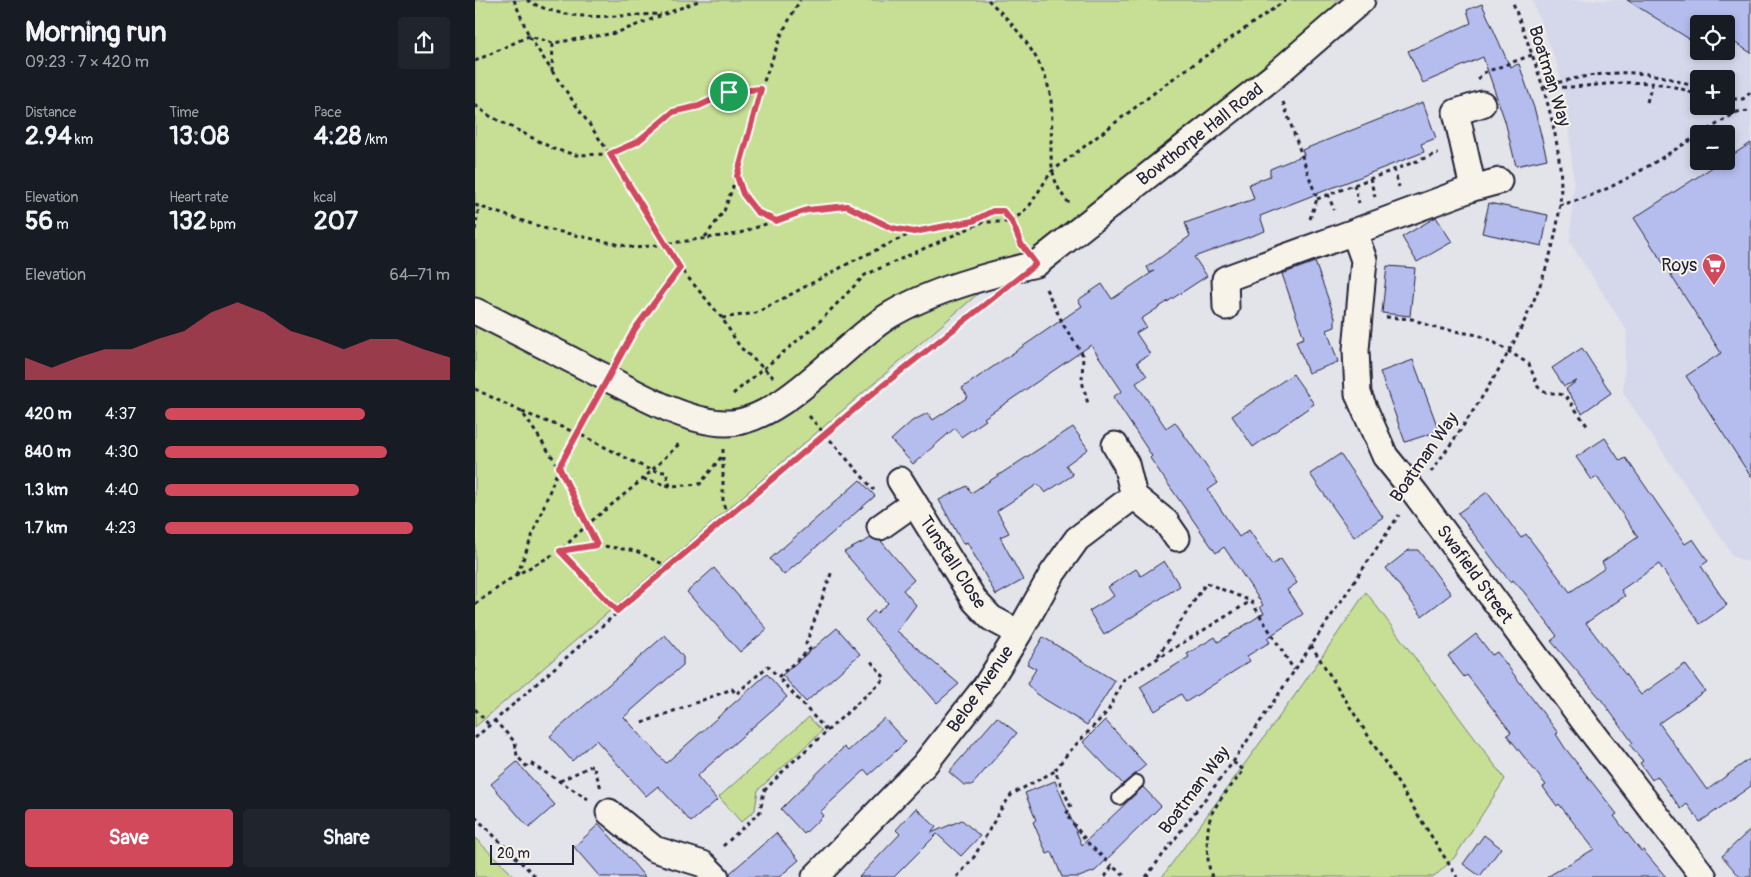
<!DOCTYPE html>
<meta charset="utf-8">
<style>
:root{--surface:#171b24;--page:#20242c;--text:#f1f3f6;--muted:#9ea1a6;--accent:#d1495b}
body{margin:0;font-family:Pangolin,sans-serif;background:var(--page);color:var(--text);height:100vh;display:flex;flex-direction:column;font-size:19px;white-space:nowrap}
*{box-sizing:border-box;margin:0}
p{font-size:16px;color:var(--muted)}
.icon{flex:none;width:28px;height:28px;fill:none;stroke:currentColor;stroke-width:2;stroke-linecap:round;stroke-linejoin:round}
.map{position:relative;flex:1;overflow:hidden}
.details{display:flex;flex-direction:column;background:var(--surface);width:475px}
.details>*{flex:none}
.buttons{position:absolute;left:1215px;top:15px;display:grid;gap:10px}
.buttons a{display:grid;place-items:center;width:45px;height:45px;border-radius:5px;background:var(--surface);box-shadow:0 2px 8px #0003;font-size:25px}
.scale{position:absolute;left:15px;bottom:12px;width:84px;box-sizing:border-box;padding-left:5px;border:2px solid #22223b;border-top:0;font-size:14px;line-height:18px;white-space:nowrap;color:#22223b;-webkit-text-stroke:4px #f7f3e8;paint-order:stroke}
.pin{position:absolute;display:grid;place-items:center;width:42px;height:42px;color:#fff;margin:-21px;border:2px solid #fff;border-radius:50%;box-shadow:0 1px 5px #0007}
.round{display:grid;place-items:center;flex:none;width:52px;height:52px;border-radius:5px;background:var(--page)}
.summary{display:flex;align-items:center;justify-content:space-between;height:85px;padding:0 25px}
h1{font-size:28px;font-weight:800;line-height:38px}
.metrics{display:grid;grid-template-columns:repeat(3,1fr);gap:8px;height:85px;padding:5px 25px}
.metrics div{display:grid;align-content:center}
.metrics b{font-size:25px;font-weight:800}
.metrics small{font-size:14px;font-weight:400}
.metrics p{font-size:14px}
.chart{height:140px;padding:10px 25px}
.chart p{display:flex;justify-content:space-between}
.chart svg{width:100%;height:90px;margin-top:5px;fill:var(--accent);opacity:.7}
.primary-button{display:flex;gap:10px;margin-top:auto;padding:10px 25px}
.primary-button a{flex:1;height:58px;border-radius:5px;background:var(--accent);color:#fff;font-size:20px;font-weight:800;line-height:58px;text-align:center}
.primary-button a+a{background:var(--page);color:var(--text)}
ul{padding:0 25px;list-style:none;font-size:16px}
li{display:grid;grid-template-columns:80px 60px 1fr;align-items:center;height:38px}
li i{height:12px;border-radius:6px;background:var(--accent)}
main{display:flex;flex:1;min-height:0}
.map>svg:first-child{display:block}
.built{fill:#d5d8eb;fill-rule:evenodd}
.green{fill:#c6df95;stroke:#748068}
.building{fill:#b4bdee;stroke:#22223b}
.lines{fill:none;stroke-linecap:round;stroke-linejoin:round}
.service-casing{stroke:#22223b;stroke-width:16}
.minor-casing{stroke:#22223b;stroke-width:29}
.path{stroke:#22223b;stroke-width:3;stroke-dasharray:4 4;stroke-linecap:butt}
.service{stroke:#f7f3e8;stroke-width:12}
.minor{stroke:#f7f3e8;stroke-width:25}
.route-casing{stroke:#fff;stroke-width:10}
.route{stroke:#d1495b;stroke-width:6}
.labels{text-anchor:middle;stroke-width:4;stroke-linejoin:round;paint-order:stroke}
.street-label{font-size:18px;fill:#22223b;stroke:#f7f3e8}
.poi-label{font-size:18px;fill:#22223b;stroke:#f7f3e8;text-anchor:end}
</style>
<main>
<section class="details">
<div class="summary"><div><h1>Morning run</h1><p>09:23 · 7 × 420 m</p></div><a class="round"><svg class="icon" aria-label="share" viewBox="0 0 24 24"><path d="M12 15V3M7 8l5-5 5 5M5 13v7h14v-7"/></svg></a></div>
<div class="metrics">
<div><p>Distance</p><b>2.94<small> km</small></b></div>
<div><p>Time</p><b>13:08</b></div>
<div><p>Pace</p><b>4:28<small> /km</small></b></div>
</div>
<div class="metrics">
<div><p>Elevation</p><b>56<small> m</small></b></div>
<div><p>Heart rate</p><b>132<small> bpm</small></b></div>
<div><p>kcal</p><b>207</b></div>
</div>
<div class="chart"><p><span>Elevation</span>64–71 m</p>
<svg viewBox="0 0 160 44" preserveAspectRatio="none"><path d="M0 44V33L10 38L20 33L30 29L40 29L50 24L60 20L70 11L80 6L90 11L100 20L110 24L120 29L130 24L140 24L150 29L160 33V44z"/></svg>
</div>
<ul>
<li><b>420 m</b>4:37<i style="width:70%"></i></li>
<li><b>840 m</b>4:30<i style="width:78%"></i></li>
<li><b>1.3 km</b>4:40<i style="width:68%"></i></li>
<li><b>1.7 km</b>4:23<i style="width:87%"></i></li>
</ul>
<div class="primary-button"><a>Save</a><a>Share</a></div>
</section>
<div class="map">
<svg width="1276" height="877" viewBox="0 0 1276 877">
<rect width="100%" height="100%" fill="#e3e3ea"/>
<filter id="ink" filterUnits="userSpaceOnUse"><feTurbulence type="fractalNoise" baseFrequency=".02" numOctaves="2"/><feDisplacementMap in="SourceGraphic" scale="10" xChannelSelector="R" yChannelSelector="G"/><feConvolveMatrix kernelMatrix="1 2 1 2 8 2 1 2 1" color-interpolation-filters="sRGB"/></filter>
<g filter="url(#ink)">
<path class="built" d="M 1057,0 L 1276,0 L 1276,563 L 1259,557 L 1148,393 L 1152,331 L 1095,242 L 1099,184 L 1091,99 L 1081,61 ZM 1224,24 L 1251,24 L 1251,51 L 1224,51 ZM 1224,79 L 1251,79 L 1251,106 L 1224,106 ZM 1224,134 L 1251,134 L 1251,161 L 1224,161 Z"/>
<path class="green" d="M 0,0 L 872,0 L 864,10 L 544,265 L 505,292 L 0,727 Z
M 891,592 L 1030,779 L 979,858 L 959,877 L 687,877 L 828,684 Z
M 334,717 L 347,731 L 283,790 L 280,810 L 266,822 L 244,797 Z
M 0,838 L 40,877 L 0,877 Z"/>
<path class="building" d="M 1152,0 L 1276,0 L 1276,53 L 1251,37 L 1251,24 L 1224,24 L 1224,45 Z
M 1007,4 L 1035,67 L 1044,64 L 1060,111 L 1072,159 L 1041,166 L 1030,121 L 1008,57 L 948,83 L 933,51 L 996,23 L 992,10 Z
M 948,102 L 961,138 L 946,144 L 949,152 L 785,216 L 790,231 L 719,257 L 732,276 L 666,319 L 671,327 L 661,333 L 675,354 L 662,362 L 672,376 L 661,383 L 691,428 L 700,422 L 734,470 L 743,483 L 733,490 L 764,537 L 774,530 L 797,565 L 806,559 L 822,583 L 812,590 L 828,614 L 792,638 L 795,642 L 772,656 L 775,661 L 711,702 L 706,694 L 680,711 L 665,687 L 714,657 L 712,654 L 740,637 L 743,642 L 789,613 L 785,607 L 788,605 L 749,547 L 741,553 L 675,458 L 677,456 L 638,397 L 647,391 L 616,345 L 509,418 L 511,420 L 486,437 L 480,428 L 438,464 L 416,440 L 437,421 L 453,413 L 458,420 L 493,397 L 487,388 L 607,306 L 603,300 L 627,284 L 637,299 L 679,271 L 675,273 L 672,267 L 715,236 L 710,223 L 779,199 L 774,184 L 795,176 L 795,169 L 829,155 L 827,150 Z
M 1276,143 L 1276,477 L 1211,376 L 1246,353 L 1159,218 L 1247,161 L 1251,161 L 1251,159 Z
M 1014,203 L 1073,215 L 1067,246 L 1007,233 Z
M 961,217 L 977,242 L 942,262 L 927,237 Z
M 840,262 L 860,318 L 860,327 L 852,330 L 863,362 L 833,373 L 821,341 L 829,338 L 807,274 Z
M 912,266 L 940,268 L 935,316 L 907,313 Z
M 1107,348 L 1136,393 L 1107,413 L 1091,389 L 1102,381 L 1089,386 L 1077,368 Z
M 938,360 L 964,431 L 930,442 L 905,372 Z
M 818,374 L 839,404 L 778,447 L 757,416 Z
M 598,427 L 613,449 L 591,465 L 598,475 L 570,493 L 563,484 L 522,511 L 534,533 L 525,537 L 548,580 L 521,595 L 492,542 L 488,544 L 464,500 L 492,486 L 496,493 Z
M 1130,438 L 1145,461 L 1151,458 L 1210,544 L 1218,539 L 1233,561 L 1226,566 L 1252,605 L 1225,624 L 1184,564 L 1146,590 L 1150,596 L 1111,623 L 1166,695 L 1210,664 L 1230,691 L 1184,723 L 1232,790 L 1276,758 L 1276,786 L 1225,822 L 1212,804 L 1206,809 L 1182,776 L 1177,780 L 1165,763 L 1168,761 L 1155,745 L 1158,743 L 1125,698 L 1076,641 L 1082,636 L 1049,592 L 1038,580 L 1035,582 L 983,513 L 1012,492 L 1046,538 L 1051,534 L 1095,592 L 1130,568 L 1127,562 L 1163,537 L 1122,477 L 1117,480 L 1101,457 Z
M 865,454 L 908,517 L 879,537 L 835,474 Z
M 385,480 L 400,496 L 309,575 L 295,559 Z
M 396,538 L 406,541 L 439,580 L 428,590 L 441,605 L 422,631 L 484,684 L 462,703 L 390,620 L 399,611 L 402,613 L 413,603 L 369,552 Z
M 934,550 L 943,550 L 976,594 L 947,616 L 911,568 Z
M 689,561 L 705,586 L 629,635 L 614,611 L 639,596 L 633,587 L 661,569 L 666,576 Z
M 239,568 L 292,629 L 265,652 L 212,592 Z
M 362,628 L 385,654 L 331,702 L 307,675 Z
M 1001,634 L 1017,655 L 1022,652 L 1083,733 L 1081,734 L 1090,748 L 1142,814 L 1139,816 L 1166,851 L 1168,850 L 1191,877 L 1072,877 L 1119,849 L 1084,804 L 1082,806 L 1068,787 L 1071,785 L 1032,735 L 1036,732 L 1008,696 L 992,675 L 989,677 L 973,656 Z
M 190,635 L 208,657 L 208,665 L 149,717 L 191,763 L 292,674 L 312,697 L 222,776 L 242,800 L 216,822 L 183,786 L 171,796 L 121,740 L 97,761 L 75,736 Z
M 568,637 L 640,681 L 612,725 L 561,694 L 552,684 L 561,669 L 552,664 Z
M 522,717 L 542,733 L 497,785 L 489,785 L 474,772 Z
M 409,718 L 431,742 L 394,775 L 390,770 L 345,812 L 348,816 L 329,834 L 306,809 L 369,747 L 373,751 Z
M 630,720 L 671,765 L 648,784 L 608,742 Z
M 42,762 L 80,805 L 54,828 L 16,784 Z
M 580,781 L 607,845 L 668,787 L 686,806 L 620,871 L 604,877 L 587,877 L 577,852 L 572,854 L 558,822 L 561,820 L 550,793 Z
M 441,808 L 461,827 L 456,833 L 487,820 L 505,836 L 486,856 L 462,834 L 419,877 L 384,877 L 425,834 L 421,830 Z
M 124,824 L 141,843 L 170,877 L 125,877 L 99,847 Z
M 1276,829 L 1276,877 L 1265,877 L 1247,856 Z
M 301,833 L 324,860 L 304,877 L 255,877 L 255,873 Z
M 1009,835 L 1026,848 L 1005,876 L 988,864 Z"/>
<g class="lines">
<g class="service-casing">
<path id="service" d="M 644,798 L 662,782"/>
</g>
<g class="minor-casing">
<path id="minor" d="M 1007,104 L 981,112 L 998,188 L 879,232 L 889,260 L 881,350 L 883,394 L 910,456 L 940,493 L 1111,724 L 1229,877
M 998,188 L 1024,181
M 751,307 L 750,279 L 879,232
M 0,311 C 43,332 85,354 128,376 C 163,394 210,422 250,423 C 305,425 370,342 415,315 C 457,290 514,275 561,264 L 799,76 L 887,0
M 640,445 L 651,464 L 659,496 L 691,522 L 702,538
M 425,480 L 500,601 L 516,618 L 544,633
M 405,527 L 439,503
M 134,812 L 179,849 L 228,864 L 241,877
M 340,877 L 449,765 L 511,686 L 544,633 L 577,574 L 602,539 L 659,496"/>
</g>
<path class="path" d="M 39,0 L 54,36 L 77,71 L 78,43
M 52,0 C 91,24 142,15 186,14
M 513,0 C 540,25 568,58 575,94 C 582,131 564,173 595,204
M 0,61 L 54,36 L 78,43 L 141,33 L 226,0
M 77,71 L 135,154 L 205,268 L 247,318 L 265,347 L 298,377
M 1003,79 L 1008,73 L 1057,55
M 1068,87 C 1103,76 1142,69 1179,75 C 1194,77 1209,84 1224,88
M 1071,87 C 1124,90 1170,70 1224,96
M 1251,89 L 1257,89 L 1258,99 L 1268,99 L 1276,92
M 808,102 L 842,199 L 835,219
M 1172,102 L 1177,84
M 0,105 L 13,115 L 79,149 L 101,155 L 135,154 L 162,142 L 198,112 L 223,106 L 254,92 L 286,89
M 1246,106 L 1262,112 L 1276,111
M 1226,134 L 1262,112
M 919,169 L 924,187
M 263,177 C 270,201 278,210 300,221
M 895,178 L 900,197
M 879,185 L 884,203
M 853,194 L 859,210
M 842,199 L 963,153
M 0,205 L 72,229 L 160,248 L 262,234 L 332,210 L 372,206 L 417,228 L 439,232 L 498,221 L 518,211 L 528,211 L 537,222 L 545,242
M 1084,205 C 1134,195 1180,161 1224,135
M 0,230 L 4,207
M 230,237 L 249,211 L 262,176 L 286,89 L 307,33 L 325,0
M 571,289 L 589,326 L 608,355 L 607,381 L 613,404
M 911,317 L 937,319 L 961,328 L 1003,335 L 1017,341 L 1054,364 L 1063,387 L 1071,392 L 1090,395 L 1113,427
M 247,318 L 281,313 L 380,260 L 439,232
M 144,356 L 160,329 L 205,268
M 0,389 L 47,412 L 84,467 L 122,545 L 85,551
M 258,394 L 341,325 L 390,275 L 508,222 L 537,222 L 555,205 L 576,172 L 696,80 L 811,0
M 47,412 L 102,433 L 177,471 L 191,472 L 195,486
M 334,416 L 399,490
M 248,449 L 248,501 L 252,518
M 956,472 C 1014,391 1095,271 1085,167 C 1079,109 1057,54 1037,0
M 168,479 L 195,486 L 225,484 L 247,456
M 122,545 L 161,551 L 194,567
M 85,551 L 142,611
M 42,575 L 84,467 L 119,400
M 0,604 L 41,575 L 85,551 L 113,524 L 168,479 L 206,442
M 836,645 L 982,877
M 683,656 L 731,583 L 776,601 L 819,670
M 0,709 L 14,725
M 19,720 L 40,742 L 42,756 L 51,766 L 55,763 L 113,799
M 167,723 L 257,689 L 261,694 L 293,666 L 303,677 L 335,649 L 331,644 L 357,571
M 352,731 L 410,678 L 394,659
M 0,738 L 194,567 L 402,390 L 503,309
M 580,770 L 593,753 L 633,711 L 649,679 L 776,601
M 85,781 L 118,765 L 126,788
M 0,817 L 61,877
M 248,846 L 285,812 L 289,791 L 312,767 L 352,731 L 303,677
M 482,877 L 499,857 L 526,809 L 537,794 L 580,771 L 596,807 L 591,814 L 613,843 L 637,866
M 630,877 L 637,866 L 651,877
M 671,877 L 758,762 L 924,515
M 737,877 C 731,863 730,825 738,811 C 746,797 759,783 769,770 L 758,762"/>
<use href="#service" class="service"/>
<use href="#minor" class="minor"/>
</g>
</g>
<g class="lines" filter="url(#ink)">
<g class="route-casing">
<path id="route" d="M 286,89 L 262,176 L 268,194 L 282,212 L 301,221 L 332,210 L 372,206 L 417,228 L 439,232 L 498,221 L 518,211 L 528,211 L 537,222 L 546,244 L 561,264 L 402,390 L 142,611 L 85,551 L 122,545 L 84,467 L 160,329 L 205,268 L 135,154 L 162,142 L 198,112 L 224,106 L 254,92 Z"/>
</g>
<use href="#route" class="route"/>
</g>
<defs>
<g id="supermarket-pin" transform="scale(1.25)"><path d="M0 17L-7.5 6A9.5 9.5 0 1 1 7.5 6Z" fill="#d1495b" stroke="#f7f3e8"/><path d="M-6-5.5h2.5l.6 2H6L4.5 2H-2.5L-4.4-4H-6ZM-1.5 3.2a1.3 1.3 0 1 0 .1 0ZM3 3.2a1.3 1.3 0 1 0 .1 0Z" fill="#fff"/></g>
</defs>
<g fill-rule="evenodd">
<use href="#supermarket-pin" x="1239" y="265"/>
</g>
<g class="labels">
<g class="street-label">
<text transform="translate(1075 76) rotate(73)" y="6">Boatman Way</text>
<text transform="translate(725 134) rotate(-38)" y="6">Bowthorpe Hall Road</text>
<text transform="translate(949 457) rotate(-55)" y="6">Boatman Way</text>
<text transform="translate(478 562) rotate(57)" y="6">Tunstall Close</text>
<text transform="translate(1000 574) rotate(54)" y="6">Swafield Street</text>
<text transform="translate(505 689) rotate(-55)" y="6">Beloe Avenue</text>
<text transform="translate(719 790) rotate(-53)" y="6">Boatman Way</text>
</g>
<g class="poi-label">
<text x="1222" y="271">Roys</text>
</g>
</g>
</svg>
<div class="buttons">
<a><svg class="icon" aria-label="locate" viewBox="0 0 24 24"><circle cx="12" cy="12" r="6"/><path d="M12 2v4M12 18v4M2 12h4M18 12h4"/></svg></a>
<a>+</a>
<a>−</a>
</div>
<div class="scale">20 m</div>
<div class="pin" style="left:254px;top:92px;background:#1e9e55"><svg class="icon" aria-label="arrive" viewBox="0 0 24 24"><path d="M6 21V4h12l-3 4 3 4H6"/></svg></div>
</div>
</main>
